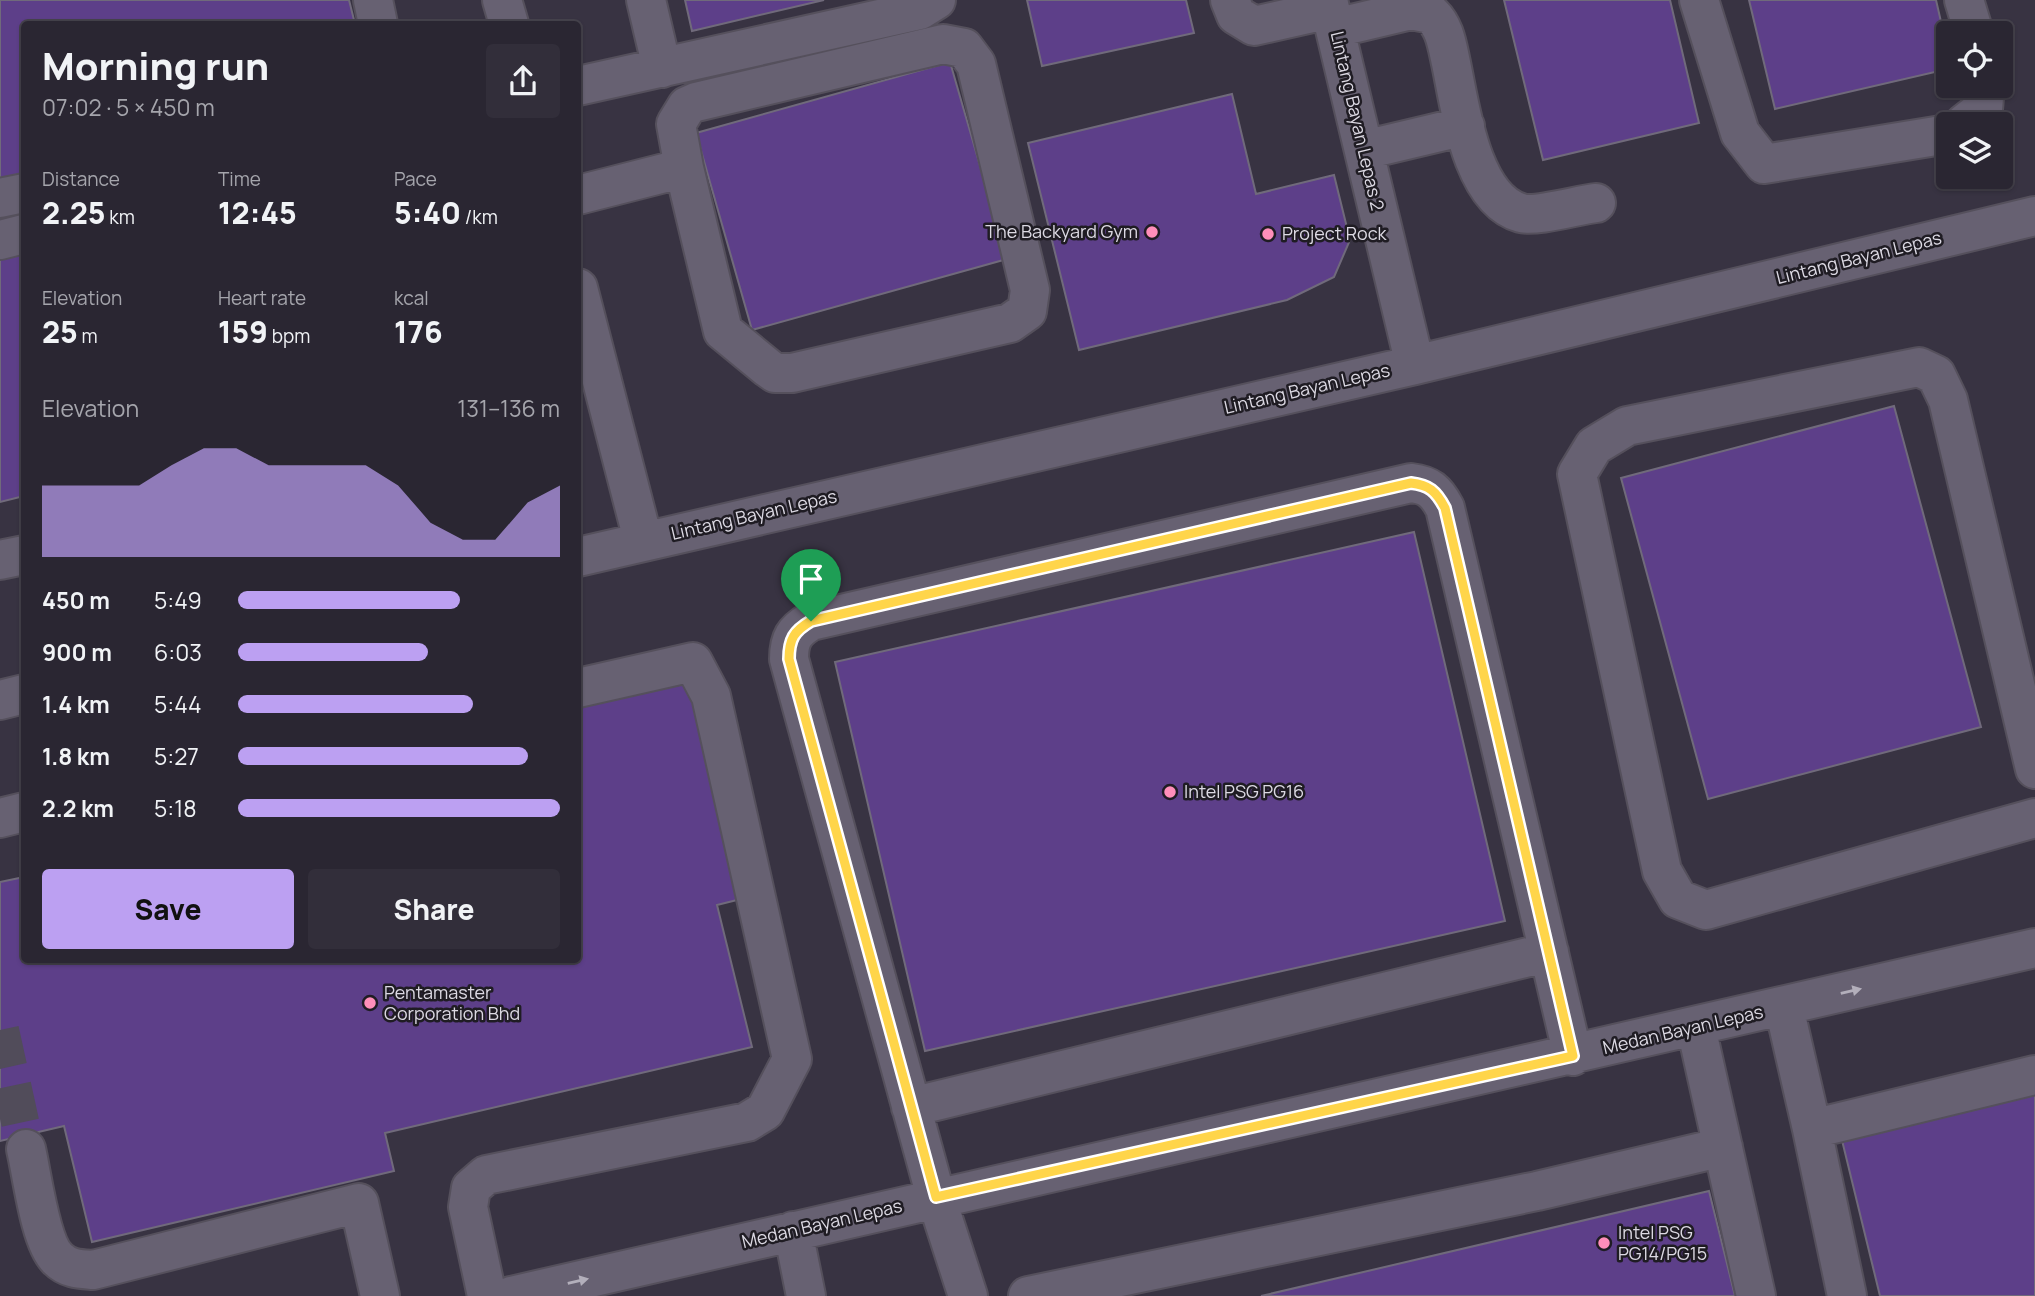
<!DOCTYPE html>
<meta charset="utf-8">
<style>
:root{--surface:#2a2632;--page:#322e3a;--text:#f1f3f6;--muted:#a5a5ac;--line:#46434d;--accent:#bca0f2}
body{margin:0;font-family:Manrope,sans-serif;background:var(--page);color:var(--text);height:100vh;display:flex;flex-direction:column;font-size:26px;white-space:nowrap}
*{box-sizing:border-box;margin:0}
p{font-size:23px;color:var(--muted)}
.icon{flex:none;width:38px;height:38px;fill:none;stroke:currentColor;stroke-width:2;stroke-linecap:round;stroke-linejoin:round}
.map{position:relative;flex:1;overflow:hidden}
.panel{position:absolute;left:21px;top:21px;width:560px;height:942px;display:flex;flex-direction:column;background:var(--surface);border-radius:7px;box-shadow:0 2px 5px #0004,0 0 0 2px var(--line)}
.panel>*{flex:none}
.buttons{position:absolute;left:1936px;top:21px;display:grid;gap:14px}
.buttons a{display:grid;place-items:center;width:77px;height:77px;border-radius:7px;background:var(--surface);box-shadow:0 2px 5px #0004,0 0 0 2px var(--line);font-size:35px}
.pin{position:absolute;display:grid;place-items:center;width:60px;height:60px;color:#fff;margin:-72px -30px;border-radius:50% 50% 50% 0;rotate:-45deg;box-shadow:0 0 7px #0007}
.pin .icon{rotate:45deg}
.round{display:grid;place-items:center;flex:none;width:74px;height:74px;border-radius:7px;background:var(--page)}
.overview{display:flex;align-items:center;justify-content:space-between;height:119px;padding:0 21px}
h1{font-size:38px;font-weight:800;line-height:52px}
.figures{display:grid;grid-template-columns:repeat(3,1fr);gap:10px;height:119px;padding:7px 21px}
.figures div{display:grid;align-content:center}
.figures b{font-size:30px;font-weight:800}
.figures small{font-size:19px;font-weight:400}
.figures p{font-size:19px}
.chart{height:196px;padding:14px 21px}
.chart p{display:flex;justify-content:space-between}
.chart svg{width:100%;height:126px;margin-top:7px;fill:var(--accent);opacity:.7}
.primary-button{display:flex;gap:14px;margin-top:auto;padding:14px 21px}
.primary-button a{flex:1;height:80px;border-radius:7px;background:var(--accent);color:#111;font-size:28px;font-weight:800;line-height:80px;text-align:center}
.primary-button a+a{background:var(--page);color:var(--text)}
ul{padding:0 21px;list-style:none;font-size:23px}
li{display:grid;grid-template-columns:112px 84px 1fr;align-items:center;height:52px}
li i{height:18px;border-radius:9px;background:var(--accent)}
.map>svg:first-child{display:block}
.building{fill:#5d3f89;stroke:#706a7b;stroke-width:2}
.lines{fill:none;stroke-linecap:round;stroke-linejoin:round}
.minor-tunnel{stroke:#514c5a;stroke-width:38;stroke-dasharray:38 19;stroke-linecap:butt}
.minor-casing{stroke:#55505c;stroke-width:42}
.minor{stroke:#676172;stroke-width:38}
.oneway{fill:#b3afbb}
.route-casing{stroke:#fff;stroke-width:14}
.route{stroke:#ffd54a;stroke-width:9}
.poi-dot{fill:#ff8eba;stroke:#1f1c23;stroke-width:2.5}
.labels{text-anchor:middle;stroke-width:5;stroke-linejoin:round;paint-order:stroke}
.street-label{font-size:18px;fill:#dcd9e3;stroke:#1f1c23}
.poi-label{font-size:18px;fill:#dcd9e3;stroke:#1f1c23;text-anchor:start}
</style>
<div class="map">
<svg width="2035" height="1296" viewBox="0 0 2035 1296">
<rect width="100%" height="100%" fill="#383342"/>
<path class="building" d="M 0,0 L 349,0 L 355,24 L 24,24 L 24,178 L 0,183 Z
M 685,0 L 824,0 L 692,31 Z
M 1027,0 L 1186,0 L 1194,33 L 1042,66 Z
M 1504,0 L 1670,0 L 1699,123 L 1543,160 Z
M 1749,0 L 1936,0 L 1948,52 L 1948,69 L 1775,109 Z
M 950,62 L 1007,259 L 752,330 L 696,133 Z
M 1232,94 L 1256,194 L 1334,175 L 1350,240 L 1334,277 L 1287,300 L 1079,350 L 1028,143 Z
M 24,253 L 24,496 L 0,502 L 0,259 Z
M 1894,406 L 1981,727 L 1708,799 L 1621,478 Z
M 1414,532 L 1505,921 L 925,1051 L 835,662 Z
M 688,679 L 741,899 L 717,905 L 752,1047 L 385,1133 L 394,1171 L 92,1242 L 64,1126 L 0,1141 L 0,882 L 24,877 L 24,959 L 578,959 L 578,705 Z
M 2035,1081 L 2035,1296 L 1880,1296 L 1839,1128 Z
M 1709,1191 L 1735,1296 L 1261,1296 Z"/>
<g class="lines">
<path class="minor-tunnel" d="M 0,1030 L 26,1149"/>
<g class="minor-casing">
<path id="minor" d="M 373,0 L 378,24
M 502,0 L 509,24
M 646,0 L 662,68
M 1230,0 L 1236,15 L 1254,26 L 1330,9
M 1328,0 L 1415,365
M 1699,0 L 1740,133 L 1764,164 L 1948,134
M 1964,0 L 1974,33
M 1335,28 L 1411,10 L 1431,14 C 1445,27 1447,45 1451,63 C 1460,106 1471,199 1521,213 C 1536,217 1578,205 1596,203
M 578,86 L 920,10 L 936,0
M 1964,124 L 1983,109 L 1985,86
M 1364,150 L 1465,126
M 578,195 L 684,168 L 723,331 L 768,368 L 775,373 L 792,373 L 1010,323 L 1027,311 L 1030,290 L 976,64 L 964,48 L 943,44 L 696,102 L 687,106 L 676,124 L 684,168
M 0,198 L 24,193
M 0,240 L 24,234
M 578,288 L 643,540
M 578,557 L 1415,365 L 2035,216
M 0,560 L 24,555
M 0,700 L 24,694
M 2035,769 L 1948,400 L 1936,375 L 1919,367 L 1627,426 L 1594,446 L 1577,474 L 1662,871 L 1678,899 L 1706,910 L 2035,818
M 0,818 L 24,812
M 1784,1007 L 1812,1129 L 2035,1075
M 1696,1027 L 1756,1296
M 911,1107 L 1549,952
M 1812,1129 L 1847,1296
M 26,1149 C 32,1174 40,1243 58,1259 C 68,1269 80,1269 93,1270 L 359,1203 L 380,1296
M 793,1231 L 806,1296
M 487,1296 L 468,1207 L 471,1188 L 486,1175 L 747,1122 L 765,1111 L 792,1059 L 711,696 L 693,662 L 578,688
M 511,1296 L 2035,948
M 968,1296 L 936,1197 L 789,659 C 789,639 794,631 811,621 L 1411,483 C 1429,485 1436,491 1445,508 L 1573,1056
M 1028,1296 L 1537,1191 L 1723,1147"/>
</g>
<use href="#minor" class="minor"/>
</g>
<defs><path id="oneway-solid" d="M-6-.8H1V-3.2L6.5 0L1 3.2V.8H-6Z" transform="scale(1.75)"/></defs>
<g class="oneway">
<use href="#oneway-solid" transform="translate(1851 991) rotate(-13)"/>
<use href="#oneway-solid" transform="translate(578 1281) rotate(-13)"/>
</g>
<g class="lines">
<g class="route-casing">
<path id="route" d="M 1411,483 C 1429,485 1436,491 1445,508 L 1573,1056 L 936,1197 L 789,659 C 789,639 794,631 811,621 Z"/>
</g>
<use href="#route" class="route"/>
</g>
<g class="poi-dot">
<circle cx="1152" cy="232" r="7"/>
<circle cx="1268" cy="234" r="7"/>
<circle cx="1170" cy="792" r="7"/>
<circle cx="370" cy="1003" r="7"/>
<circle cx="1604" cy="1243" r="7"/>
</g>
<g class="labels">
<g class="street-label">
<text transform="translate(1357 121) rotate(77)" y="6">Lintang Bayan Lepas 2</text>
<text transform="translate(1859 258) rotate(-14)" y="6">Lintang Bayan Lepas</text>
<text transform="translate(1307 389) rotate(-13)" y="6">Lintang Bayan Lepas</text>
<text transform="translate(754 515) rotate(-13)" y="6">Lintang Bayan Lepas</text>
<text transform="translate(1683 1030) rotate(-13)" y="6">Medan Bayan Lepas</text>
<text transform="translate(822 1224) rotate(-13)" y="6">Medan Bayan Lepas</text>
</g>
<g class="poi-label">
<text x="1138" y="238" text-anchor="end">The Backyard Gym</text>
<text x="1282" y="240">Project Rock</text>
<text x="1184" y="798">Intel PSG PG16</text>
<text x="384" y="999">Pentamaster<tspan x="384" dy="21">Corporation Bhd</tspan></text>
<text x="1618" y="1239">Intel PSG<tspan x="1618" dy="21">PG14/PG15</tspan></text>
</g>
</g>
</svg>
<div class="buttons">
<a><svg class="icon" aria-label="locate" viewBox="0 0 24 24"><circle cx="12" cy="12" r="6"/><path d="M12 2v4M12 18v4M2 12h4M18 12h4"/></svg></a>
<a><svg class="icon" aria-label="layers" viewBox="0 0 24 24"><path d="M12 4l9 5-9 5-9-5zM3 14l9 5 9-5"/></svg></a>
</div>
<div class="pin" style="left:811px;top:621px;background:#1e9e55"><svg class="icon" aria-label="arrive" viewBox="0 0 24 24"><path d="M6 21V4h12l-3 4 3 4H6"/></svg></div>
<section class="panel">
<div class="overview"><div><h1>Morning run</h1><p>07:02 · 5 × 450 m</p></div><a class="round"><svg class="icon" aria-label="share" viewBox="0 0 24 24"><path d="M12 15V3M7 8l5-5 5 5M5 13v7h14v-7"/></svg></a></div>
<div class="figures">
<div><p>Distance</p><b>2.25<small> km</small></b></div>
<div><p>Time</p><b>12:45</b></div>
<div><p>Pace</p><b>5:40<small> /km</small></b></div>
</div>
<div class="figures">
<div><p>Elevation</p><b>25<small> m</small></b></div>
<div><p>Heart rate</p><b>159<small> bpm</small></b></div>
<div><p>kcal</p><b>176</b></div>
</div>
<div class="chart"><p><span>Elevation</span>131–136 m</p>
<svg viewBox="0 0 160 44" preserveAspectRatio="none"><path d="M0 44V19L10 19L20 19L30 19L40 12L50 6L60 6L70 12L80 12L90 12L100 12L110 19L120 32L130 38L140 38L150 25L160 19V44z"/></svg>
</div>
<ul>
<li><b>450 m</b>5:49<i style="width:69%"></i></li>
<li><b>900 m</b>6:03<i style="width:59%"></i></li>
<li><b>1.4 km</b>5:44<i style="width:73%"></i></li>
<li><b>1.8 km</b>5:27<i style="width:90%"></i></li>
<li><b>2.2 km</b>5:18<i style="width:100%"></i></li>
</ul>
<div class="primary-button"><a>Save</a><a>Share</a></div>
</section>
</div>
